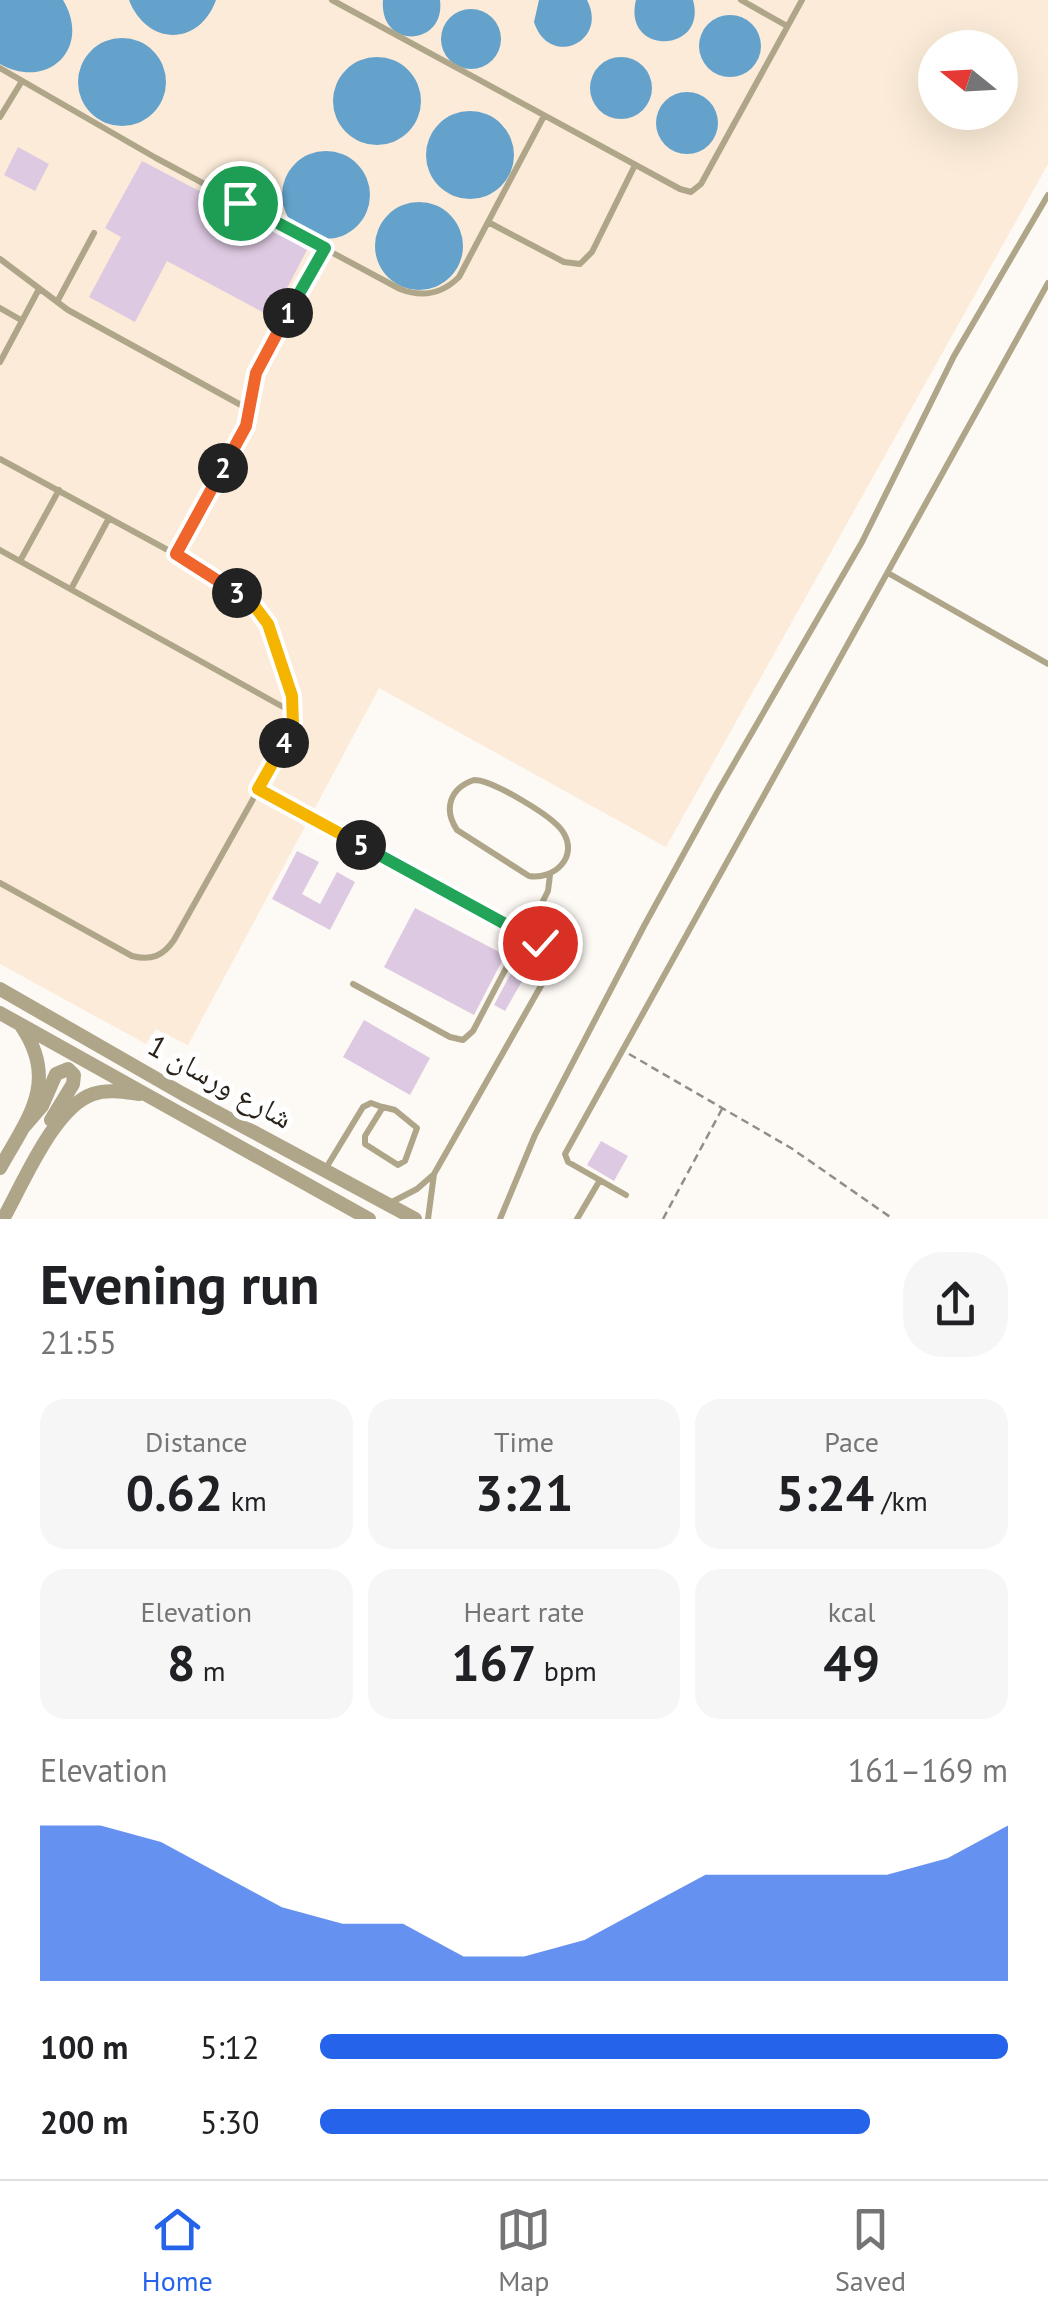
<!DOCTYPE html>
<meta charset="utf-8">
<style>
:root{--surface:#fff;--page:#f6f6f6;--text:#202124;--muted:#757577;--line:#e0e0e0;--accent:#2563eb}
body{margin:0;font-family:"PT Sans","Noto Naskh Arabic",sans-serif;background:var(--page);color:var(--text);height:100vh;display:flex;flex-direction:column;font-size:38px;white-space:nowrap}
*{box-sizing:border-box;margin:0}
p{font-size:32px;color:var(--muted)}
.icon{flex:none;width:55px;height:55px;fill:none;stroke:currentColor;stroke-width:2;stroke-linecap:round;stroke-linejoin:round}
.map{position:relative;height:1219px;overflow:hidden}
.sheet{display:flex;flex-direction:column;background:var(--surface);flex:1}
.sheet>*{flex:none}
.needle{width:65px;rotate:288deg}
.buttons{position:absolute;left:918px;top:30px;display:grid;gap:20px}
.buttons a{display:grid;place-items:center;width:100px;height:100px;border-radius:50%;background:var(--surface);box-shadow:0 10px 40px #0002;font-size:50px}
.pin{position:absolute;display:grid;place-items:center;width:85px;height:85px;color:#fff;margin:-42px;border:5px solid #fff;border-radius:50%;box-shadow:0 2px 10px #0007}
.km{position:absolute;width:50px;height:50px;margin:-25px;border-radius:50%;background:#222;color:#fff;font-size:28px;line-height:50px;text-align:center}
.round{display:grid;place-items:center;flex:none;width:105px;height:105px;border-radius:40px;background:var(--page)}
.summary{display:flex;align-items:center;justify-content:space-between;height:170px;padding:0 40px}
h1{font-size:55px;font-weight:800;line-height:75px}
.stats{display:grid;grid-template-columns:repeat(3,1fr);gap:15px;height:170px;padding:10px 40px}
.stats div{display:grid;align-content:center;border-radius:25px;background:var(--page);text-align:center}
.stats b{font-size:50px;font-weight:800}
.stats small{font-size:28px;font-weight:400}
.stats p{font-size:28px}
.chart{height:280px;padding:20px 40px}
.chart p{display:flex;justify-content:space-between}
.chart svg{width:100%;height:180px;margin-top:10px;fill:var(--accent);opacity:.7}
ul{padding:0 40px;list-style:none;font-size:32px}
li{display:grid;grid-template-columns:160px 120px 1fr;align-items:center;height:75px}
li i{height:25px;border-radius:12px;background:var(--accent)}
.tabs{display:flex;justify-content:space-around;align-items:center;height:140px;border-top:2px solid var(--line);background:var(--surface);font-size:28px;color:var(--muted)}
.tabs a{display:grid;justify-items:center;gap:5px}
.tabs .active{color:var(--accent)}
.map>svg:first-child{display:block}
.built{fill:#fbebd8;fill-rule:evenodd}
.water{fill:#64a2cb}
.building{fill:#dec9e2}
.lines{fill:none;stroke-linecap:round;stroke-linejoin:round}
.path{stroke:#938d86;stroke-width:2.5;stroke-dasharray:8 5;stroke-linecap:butt}
.service{stroke:#afa68a;stroke-width:6}
.tertiary{stroke:#afa68a;stroke-width:14}
.split-1-casing{stroke:#fff;stroke-width:20}
.split-2-casing{stroke:#fff;stroke-width:20}
.split-3-casing{stroke:#fff;stroke-width:20}
.split-4-casing{stroke:#fff;stroke-width:20}
.split-5-casing{stroke:#fff;stroke-width:20}
.split-6-casing{stroke:#fff;stroke-width:20}
.split-1{stroke:#22a559;stroke-width:12}
.split-2{stroke:#f0652b;stroke-width:12}
.split-3{stroke:#f0652b;stroke-width:12}
.split-4{stroke:#f5b400;stroke-width:12}
.split-5{stroke:#f5b400;stroke-width:12}
.split-6{stroke:#22a559;stroke-width:12}
.labels{text-anchor:middle;stroke-width:10;stroke-linejoin:round;paint-order:stroke}
.street-label{font-size:30px;fill:#2b2319;stroke:#fff}
</style>
<div class="map">
<svg width="1048" height="1219" viewBox="0 0 1048 1219">
<rect width="100%" height="100%" fill="#fdf9f4"/>
<path class="built" d="M 0,0 L 1048,0 L 1048,164 L 666,847 L 379,688 L 188,1045 L 156,1029 L 146,1044 L 0,964 ZM 935,48 L 1000,48 L 1000,112 L 935,112 Z"/>
<path class="water" d="M 0,0 L 63,0 C 92,48 48,91 0,64 Z
M 129,0 L 216,0 C 199,47 147,46 129,0 Z
M 383,0 L 440,0 C 446,47 379,50 383,0 Z
M 539,0 L 587,0 C 609,42 549,69 534,22 Z
M 636,0 L 693,0 C 708,54 622,56 636,0 Z
M441 39a30 30 0 1 1 60 0a30 30 0 1 1-60 0Z
M699 46a31 31 0 1 1 62 0a31 31 0 1 1-62 0Z
M78 82a44 44 0 1 1 88 0a44 44 0 1 1-88 0Z
M333 101a44 44 0 1 1 88 0a44 44 0 1 1-88 0Z
M590 88a31 31 0 1 1 62 0a31 31 0 1 1-62 0Z
M656 123a31 31 0 1 1 62 0a31 31 0 1 1-62 0Z
M426 155a44 44 0 1 1 88 0a44 44 0 1 1-88 0Z
M282 195a44 44 0 1 1 88 0a44 44 0 1 1-88 0Z
M375 246a44 44 0 1 1 88 0a44 44 0 1 1-88 0Z"/>
<path class="building" d="M 18,147 L 49,164 L 35,191 L 4,175 Z
M 142,161 L 308,248 L 272,317 L 167,261 L 135,322 L 89,297 L 121,237 L 105,228 Z
M 297,851 L 319,862 L 302,894 L 320,904 L 337,872 L 355,882 L 330,930 L 272,899 Z
M 415,908 L 505,955 L 474,1015 L 384,967 Z
M 517,962 L 530,967 L 505,1011 L 494,1005 Z
M 364,1020 L 430,1058 L 410,1095 L 343,1057 Z
M 601,1141 L 628,1156 L 614,1181 L 587,1165 Z"/>
<g class="lines">
<path class="path" d="M 629,1054 L 791,1148 L 893,1219
M 663,1219 L 722,1109"/>
<path class="service" d="M 332,0 L 680,189 L 691,192 L 701,184 L 802,0
M 741,0 L 787,26
M 0,68 L 156,158 L 400,289 C 423,298 442,294 459,277 L 544,116
M 0,117 L 22,81
M 488,222 L 564,262 L 580,264 L 592,252 L 635,165
M 0,259 L 68,310 L 250,410
M 57,302 L 94,233
M 0,308 L 21,320
M 0,362 L 39,289
M 0,459 L 177,555 L 230,588 L 256,608 L 267,625 L 294,704 L 289,735 L 174,940 C 163,956 151,961 132,956 L 0,883
M 0,550 L 294,713
M 177,555 L 246,426 L 261,360 L 325,248
M 20,561 L 59,490
M 888,573 L 1048,664
M 71,589 L 109,518
M 474,780 C 492,780 553,816 563,832 C 579,857 554,880 529,876 L 457,830 C 443,809 450,788 474,780 Z
M 258,789 L 540,943 L 549,954 L 546,977 L 434,1174 L 428,1219
M 526,935 L 548,891 L 550,875
M 353,984 L 450,1037 L 463,1040 L 473,1031 L 524,934
M 383,1107 L 395,1110 L 417,1128 L 405,1161 L 398,1165 L 365,1144 L 365,1136 Z
M 326,1168 L 363,1107 L 371,1103 L 382,1107
M 626,1195 L 568,1162 L 565,1154 L 1048,283
M 390,1203 L 417,1189 L 433,1175
M 500,1219 L 535,1135 L 644,926 L 717,793 L 862,542 L 954,356 L 1048,195
M 577,1219 L 600,1180"/>
<path class="tertiary" d="M 0,989 L 183,1094 L 415,1219
M 0,1013 L 369,1219
M 23,1128 L 42,1106 L 56,1074 L 68,1069 L 74,1075 L 73,1084 L 51,1120
M 0,1168 C 28,1118 59,1082 22,1027
M 3,1219 C 23,1184 54,1107 93,1094 C 108,1089 124,1092 140,1094"/>
</g>
<g class="lines">
<g class="split-1-casing">
<path id="split-1" d="M 240,203 L 325,248 L 288,313"/>
</g>
<g class="split-2-casing">
<path id="split-2" d="M 223,468 L 246,426 L 256,373 L 288,313"/>
</g>
<g class="split-3-casing">
<path id="split-3" d="M 223,468 L 176,554 L 237,593"/>
</g>
<g class="split-4-casing">
<path id="split-4" d="M 237,593 L 256,608 L 268,624 L 292,696 L 293,725 L 284,743"/>
</g>
<g class="split-5-casing">
<path id="split-5" d="M 284,743 L 258,789 L 361,845"/>
</g>
<g class="split-6-casing">
<path id="split-6" d="M 361,845 L 540,943"/>
</g>
<use href="#split-1" class="split-1"/>
<use href="#split-2" class="split-2"/>
<use href="#split-3" class="split-3"/>
<use href="#split-4" class="split-4"/>
<use href="#split-5" class="split-5"/>
<use href="#split-6" class="split-6"/>
</g>
<g class="labels">
<g class="street-label">
<text transform="translate(220 1082) rotate(29)" y="10">شارع ورسان 1</text>
</g>
</g>
</svg>
<div class="buttons">
<a><svg class="needle" viewBox="-14 -14 28 28"><path d="M0-13l5 13h-10z" fill="#e53935"/><path d="M0 13l5-13h-10z" fill="#757577"/></svg></a>
</div>
<div class="pin" style="left:240px;top:203px;background:#1e9e55"><svg class="icon" aria-label="arrive" viewBox="0 0 24 24"><path d="M6 21V4h12l-3 4 3 4H6"/></svg></div>
<div class="pin" style="left:540px;top:943px;background:#d93025"><svg class="icon" aria-label="check" viewBox="0 0 24 24"><path d="M5 12l5 5 9-10"/></svg></div>
<b class="km" style="left:288px;top:313px">1</b>
<b class="km" style="left:223px;top:468px">2</b>
<b class="km" style="left:237px;top:593px">3</b>
<b class="km" style="left:284px;top:743px">4</b>
<b class="km" style="left:361px;top:845px">5</b>
</div>
<section class="sheet">
<div class="summary"><div><h1>Evening run</h1><p>21:55</p></div><a class="round"><svg class="icon" aria-label="share" viewBox="0 0 24 24"><path d="M12 15V3M7 8l5-5 5 5M5 13v7h14v-7"/></svg></a></div>
<div class="stats">
<div><p>Distance</p><b>0.62<small> km</small></b></div>
<div><p>Time</p><b>3:21</b></div>
<div><p>Pace</p><b>5:24<small> /km</small></b></div>
</div>
<div class="stats">
<div><p>Elevation</p><b>8<small> m</small></b></div>
<div><p>Heart rate</p><b>167<small> bpm</small></b></div>
<div><p>kcal</p><b>49</b></div>
</div>
<div class="chart"><p><span>Elevation</span>161–169 m</p>
<svg viewBox="0 0 160 44" preserveAspectRatio="none"><path d="M0 44V6L10 6L20 10L30 18L40 26L50 30L60 30L70 38L80 38L90 34L100 26L110 18L120 18L130 18L140 18L150 14L160 6V44z"/></svg>
</div>
<ul>
<li><b>100 m</b>5:12<i style="width:100%"></i></li>
<li><b>200 m</b>5:30<i style="width:80%"></i></li>
</ul>
</section>
<nav class="tabs">
<a class="active"><svg class="icon" aria-label="home" viewBox="0 0 24 24"><path d="M3 11l9-7 9 7M6 9v11h12V9"/></svg>Home</a>
<a><svg class="icon" aria-label="map" viewBox="0 0 24 24"><path d="M3 6l6-2 6 2 6-2v14l-6 2-6-2-6 2zM9 4v14M15 6v14"/></svg>Map</a>
<a><svg class="icon" aria-label="saved" viewBox="0 0 24 24"><path d="M7 4h10v16l-5-4-5 4z"/></svg>Saved</a>
</nav>
